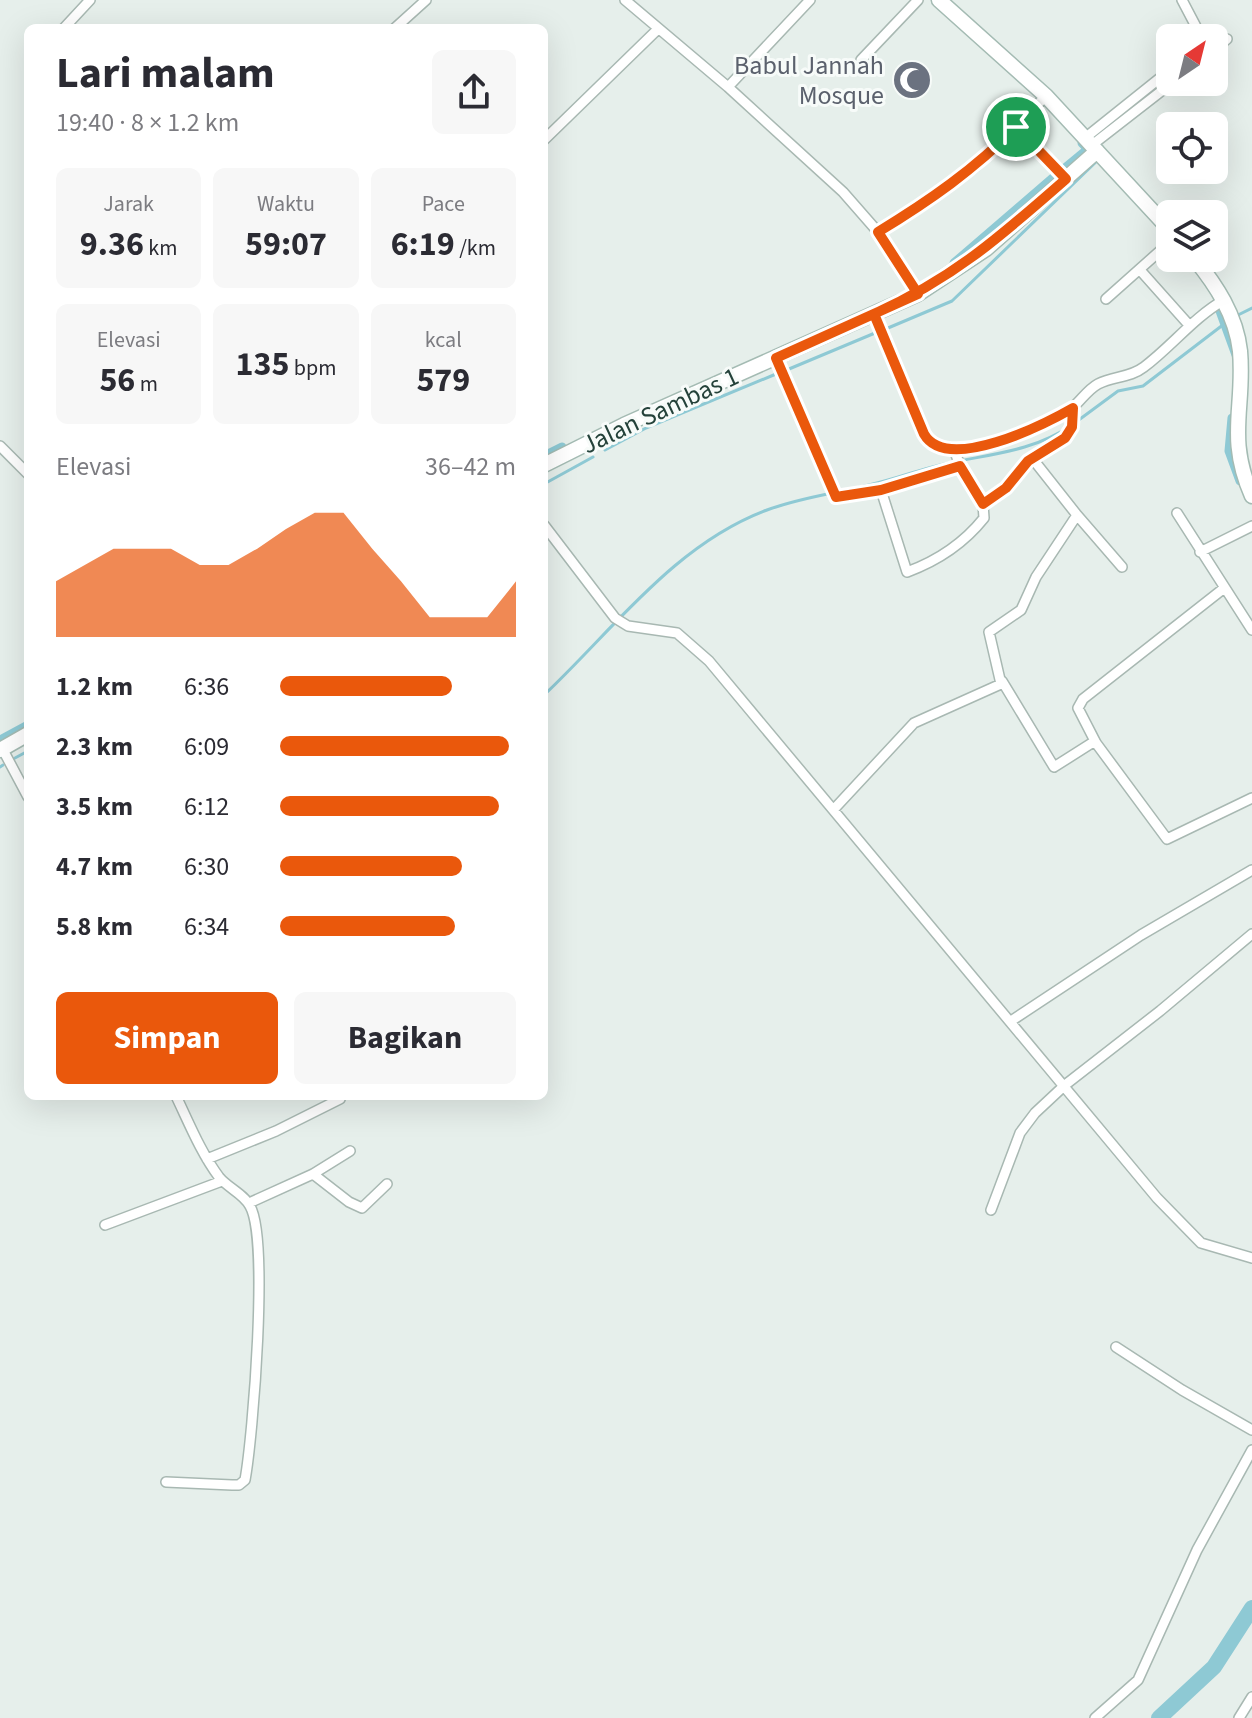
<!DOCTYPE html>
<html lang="id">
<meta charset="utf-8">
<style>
:root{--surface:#fff;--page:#f7f7f7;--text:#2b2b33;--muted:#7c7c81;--accent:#ea580c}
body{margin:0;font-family:"Source Sans 3",sans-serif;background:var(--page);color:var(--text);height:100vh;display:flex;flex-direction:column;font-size:30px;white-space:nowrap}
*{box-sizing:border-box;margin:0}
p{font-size:26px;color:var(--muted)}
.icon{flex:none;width:44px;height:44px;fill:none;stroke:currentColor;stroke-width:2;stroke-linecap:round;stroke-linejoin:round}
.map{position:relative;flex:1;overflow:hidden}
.sheet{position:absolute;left:24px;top:24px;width:524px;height:1076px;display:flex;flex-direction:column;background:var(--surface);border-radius:12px;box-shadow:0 8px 32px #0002}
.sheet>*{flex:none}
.needle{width:52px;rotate:35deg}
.fabs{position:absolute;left:1156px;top:24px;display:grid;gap:16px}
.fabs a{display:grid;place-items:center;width:72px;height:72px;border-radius:12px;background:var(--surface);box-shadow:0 8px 32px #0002;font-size:40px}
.pin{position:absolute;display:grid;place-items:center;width:68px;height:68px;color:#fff;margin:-34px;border:4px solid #fff;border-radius:50%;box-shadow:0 2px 8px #0007}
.round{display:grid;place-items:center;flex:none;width:84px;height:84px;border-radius:12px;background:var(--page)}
.overview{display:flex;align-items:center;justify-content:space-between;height:136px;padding:0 32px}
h1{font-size:44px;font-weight:700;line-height:60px}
.stats{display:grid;grid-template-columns:repeat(3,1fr);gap:12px;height:136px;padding:8px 32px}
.stats div{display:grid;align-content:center;border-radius:12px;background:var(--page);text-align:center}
.stats b{font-size:34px;font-weight:700}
.stats small{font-size:22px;font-weight:400}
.stats p{font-size:22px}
.chart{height:224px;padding:16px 32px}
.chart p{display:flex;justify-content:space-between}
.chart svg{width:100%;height:144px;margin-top:8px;fill:var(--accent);opacity:.7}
.button{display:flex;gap:16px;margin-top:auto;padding:16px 32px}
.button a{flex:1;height:92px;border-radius:12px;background:var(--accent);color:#fff;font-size:32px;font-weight:700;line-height:92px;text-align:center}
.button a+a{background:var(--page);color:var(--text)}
ul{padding:0 32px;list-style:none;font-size:26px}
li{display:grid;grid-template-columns:128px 96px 1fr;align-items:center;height:60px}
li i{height:20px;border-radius:10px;background:var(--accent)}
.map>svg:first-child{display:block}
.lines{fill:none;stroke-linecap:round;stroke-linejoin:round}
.stream{stroke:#8ec9d4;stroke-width:3}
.canal{stroke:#8ec9d4;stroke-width:9}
.river{stroke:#8ec9d4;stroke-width:16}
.street-casing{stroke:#a8b8b2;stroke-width:12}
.secondary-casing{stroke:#a4bbb3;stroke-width:17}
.street{stroke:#fff;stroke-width:9}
.secondary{stroke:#fff;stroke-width:14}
.route-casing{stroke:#fff;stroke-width:16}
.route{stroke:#ea580c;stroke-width:10}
.labels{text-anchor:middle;stroke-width:6;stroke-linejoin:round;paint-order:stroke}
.worship-label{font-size:26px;fill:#5b616d;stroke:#f7fbf9;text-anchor:end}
.street-label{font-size:26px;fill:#24423a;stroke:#f7fbf9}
</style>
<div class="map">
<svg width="1252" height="1718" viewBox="0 0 1252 1718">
<rect width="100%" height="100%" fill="#e6efeb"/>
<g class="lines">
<path class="stream" d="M 1234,317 L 1252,308
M 888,328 L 952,301 L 1098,160
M 789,369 L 875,333
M 1076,422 L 1118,391 L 1143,386 L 1228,321
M 605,450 L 646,428 L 776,374
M 544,484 L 593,457
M 544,695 C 613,630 675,544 767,510 C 801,497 838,493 873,484 C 899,478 923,468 949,463 C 991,454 1034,451 1070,426
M 15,758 L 28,751
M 0,767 L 3,765"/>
<path class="canal" d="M 1065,168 L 1088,149 L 1082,143
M 954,263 L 1054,177
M 1220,311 L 1236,355
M 1232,418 L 1229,451 L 1240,481
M 544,456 L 562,447
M 0,740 L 28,725"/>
<path class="river" d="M 1159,1718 L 1214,1667 L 1252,1608"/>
<g class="street-casing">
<path id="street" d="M 625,0 L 728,87 L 843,192 L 878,232 L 918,294
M 1182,0 L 1202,38
M 64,28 L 90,0
M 395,28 L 426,0
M 1214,50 L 1227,39
M 861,60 L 918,0
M 728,87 L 810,0
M 1016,127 L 1066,179
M 1085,138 L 1170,70
M 544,140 L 658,29
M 1092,145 L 1173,82
M 878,232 L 920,207 L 975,167 L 1046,96
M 1140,270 L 1189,325
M 1106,299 L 1170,242
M 874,314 L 927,439 C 955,467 1044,429 1071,409 C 1081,401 1087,390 1098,384 C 1113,376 1130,378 1144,367 C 1172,346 1193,318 1224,300
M 776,358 L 836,497 L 909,483 L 960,466
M 0,446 L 28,474
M 954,449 L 960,466 L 983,504 C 1005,496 1012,475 1028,461 C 1040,450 1061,447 1070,432 C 1074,425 1072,416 1073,408
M 881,490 L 907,572 C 937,561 964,543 984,518 L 983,504
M 1177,513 L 1252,630
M 1077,515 L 1122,567
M 544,525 L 615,618 L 628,626 L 677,633 L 709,661 L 1157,1198 L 1201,1243 L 1252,1258
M 1200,552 L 1252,526
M 1223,589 L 1083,699 L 1078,708 L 1096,743 L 1167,839 L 1252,798
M 1002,681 L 1054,767 L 1095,741
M 2,748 L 28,797
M 835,808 L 914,723 L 1001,684 L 989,632 L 1021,610 L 1036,577 L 1077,515 L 1032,458
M 1011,1021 L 1141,935 L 1252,870
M 207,1159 L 276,1131 L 340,1099
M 313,1174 L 349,1202 L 362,1208 L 387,1184
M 249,1203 L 313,1174 L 350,1151
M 991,1210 L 1020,1133 L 1035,1113 L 1065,1085 L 1160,1011 L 1252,934
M 105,1225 L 222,1181
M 1116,1347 L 1182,1390 L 1252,1430
M 166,1482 L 232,1485 L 239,1485 L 245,1480 C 253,1436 269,1239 250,1206 C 244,1194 228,1188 219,1177 C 201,1153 189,1123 176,1096
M 1095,1718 L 1138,1680 L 1197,1550 L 1252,1450
M 1239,1718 L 1252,1697"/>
</g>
<g class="secondary-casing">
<path id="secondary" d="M 939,0 L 1046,96 L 1170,230
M 1194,258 C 1216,285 1236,315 1240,351 C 1245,408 1226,437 1252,496
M 544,465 L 624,425 L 918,294 L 986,249 L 1097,151
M 0,750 L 28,734"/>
</g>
<use href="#street" class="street"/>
<use href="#secondary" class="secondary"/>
</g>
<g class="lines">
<g class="route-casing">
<path id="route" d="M 1016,127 C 975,169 929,201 878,232 L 918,294 L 776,358 L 836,497 L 881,490 L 960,466 L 983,504 L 1006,488 L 1028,461 L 1065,438 L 1072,427 L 1073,408 C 1045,424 947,474 924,434 L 874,314 C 954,278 1001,236 1066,179 L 1016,127"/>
</g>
<use href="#route" class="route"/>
</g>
<defs>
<g id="mosque-disc" transform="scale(2)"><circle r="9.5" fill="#6b7280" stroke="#f7fbf9"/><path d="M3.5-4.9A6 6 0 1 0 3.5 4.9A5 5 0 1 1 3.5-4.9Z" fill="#fff"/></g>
</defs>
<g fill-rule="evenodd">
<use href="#mosque-disc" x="912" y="80"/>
</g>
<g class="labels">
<g class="worship-label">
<text x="884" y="74">Babul Jannah<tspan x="884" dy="30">Mosque</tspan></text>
</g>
<g class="street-label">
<text transform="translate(660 410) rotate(-25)" y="9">Jalan Sambas 1</text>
</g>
</g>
</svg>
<div class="fabs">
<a><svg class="needle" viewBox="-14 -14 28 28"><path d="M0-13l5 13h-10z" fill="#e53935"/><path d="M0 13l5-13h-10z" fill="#7c7c81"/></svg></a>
<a><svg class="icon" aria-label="locate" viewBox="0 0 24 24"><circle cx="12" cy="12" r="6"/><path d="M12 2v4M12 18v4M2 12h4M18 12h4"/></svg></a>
<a><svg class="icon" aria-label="layers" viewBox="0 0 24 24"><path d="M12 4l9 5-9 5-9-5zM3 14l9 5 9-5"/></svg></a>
</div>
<div class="pin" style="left:1016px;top:127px;background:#1e9e55"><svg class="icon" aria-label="arrive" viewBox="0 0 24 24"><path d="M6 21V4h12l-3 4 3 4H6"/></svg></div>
<section class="sheet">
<div class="overview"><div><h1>Lari malam</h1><p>19:40 · 8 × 1.2 km</p></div><a class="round"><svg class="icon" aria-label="share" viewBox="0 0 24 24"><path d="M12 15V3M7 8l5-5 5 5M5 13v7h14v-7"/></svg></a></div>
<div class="stats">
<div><p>Jarak</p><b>9.36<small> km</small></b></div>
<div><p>Waktu</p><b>59:07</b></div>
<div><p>Pace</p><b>6:19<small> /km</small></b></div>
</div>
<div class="stats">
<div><p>Elevasi</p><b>56<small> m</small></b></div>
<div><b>135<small> bpm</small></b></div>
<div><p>kcal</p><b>579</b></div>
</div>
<div class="chart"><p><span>Elevasi</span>36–42 m</p>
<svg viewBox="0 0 160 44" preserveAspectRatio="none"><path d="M0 44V27L10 22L20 17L30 17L40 17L50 22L60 22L70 17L80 11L90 6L100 6L110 17L120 27L130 38L140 38L150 38L160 27V44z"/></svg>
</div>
<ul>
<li><b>1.2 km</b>6:36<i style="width:73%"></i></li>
<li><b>2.3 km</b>6:09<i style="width:97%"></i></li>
<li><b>3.5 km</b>6:12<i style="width:93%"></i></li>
<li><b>4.7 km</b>6:30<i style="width:77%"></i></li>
<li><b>5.8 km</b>6:34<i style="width:74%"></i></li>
</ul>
<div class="button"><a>Simpan</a><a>Bagikan</a></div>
</section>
</div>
